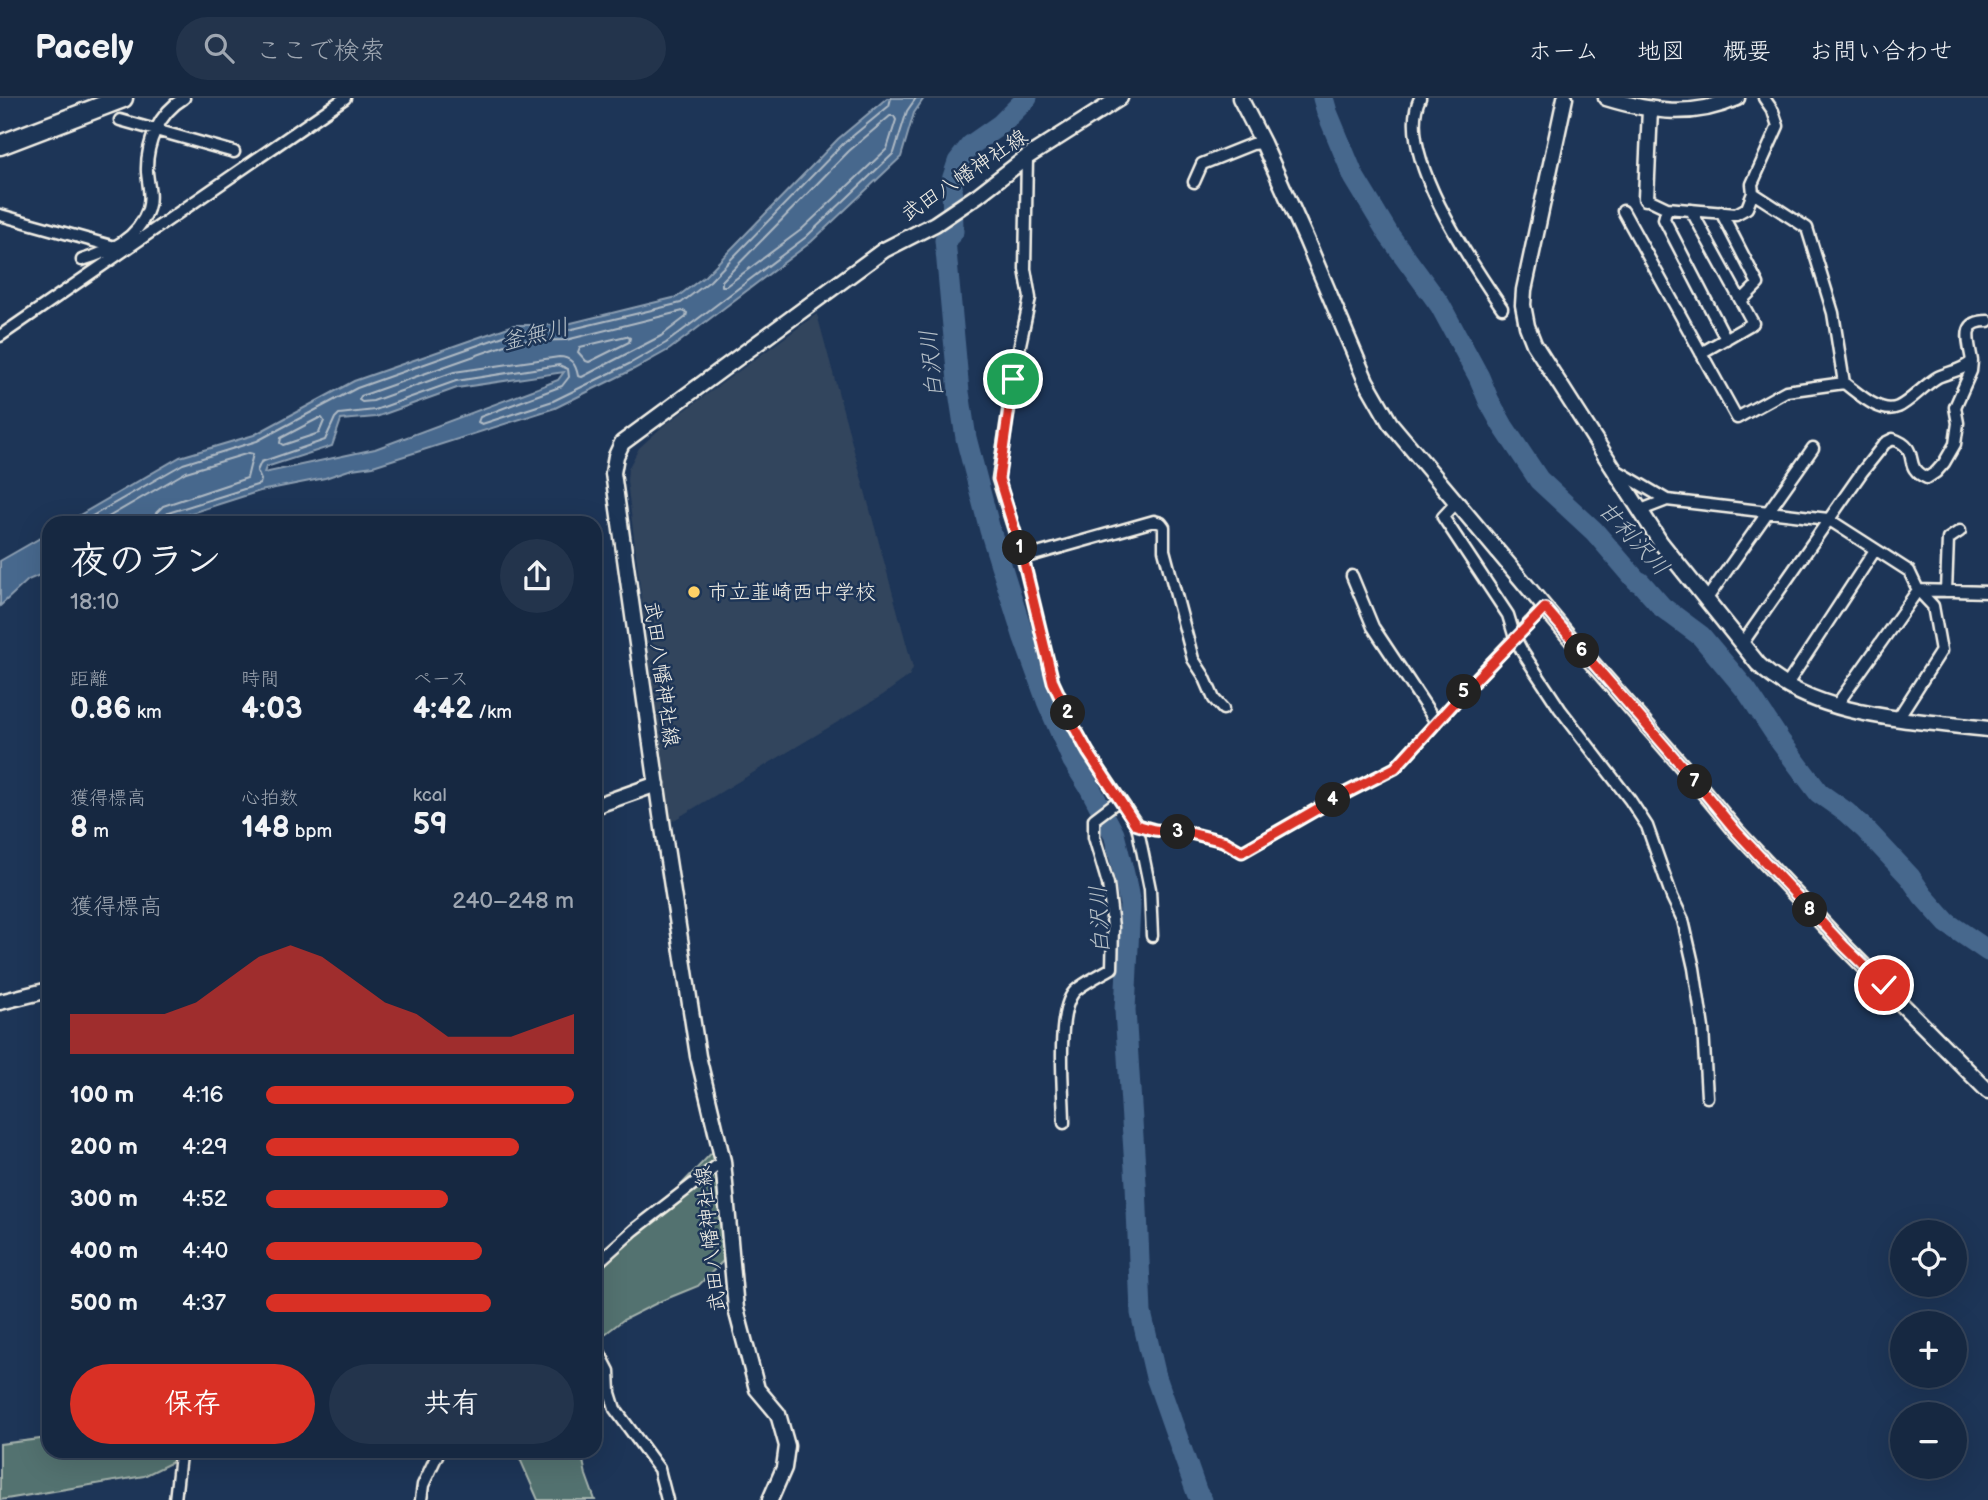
<!DOCTYPE html>
<html lang="ja">
<meta charset="utf-8">
<style>
:root{--surface:#162841;--page:#23344c;--text:#f1f3f6;--muted:#9ea6b1;--line:#35445a;--accent:#d93025}
body{margin:0;font-family:"Balsamiq Sans","Klee One",sans-serif;background:var(--page);color:var(--text);height:100vh;display:flex;flex-direction:column;font-size:26px;white-space:nowrap}
*{box-sizing:border-box;margin:0}
p{font-size:23px;color:var(--muted)}
.icon{flex:none;width:38px;height:38px;fill:none;stroke:currentColor;stroke-width:2;stroke-linecap:round;stroke-linejoin:round}
.map{position:relative;flex:1;overflow:hidden}
.panel{position:absolute;left:42px;top:418px;width:560px;height:942px;display:flex;flex-direction:column;background:var(--surface);border-radius:21px;box-shadow:0 7px 28px #0002,0 0 0 2px var(--line)}
.panel>*{flex:none}
.tools{position:absolute;left:1890px;top:1122px;display:grid;gap:14px}
.tools a{display:grid;place-items:center;width:77px;height:77px;border-radius:50%;background:var(--surface);box-shadow:0 7px 28px #0002,0 0 0 2px var(--line);font-size:35px}
.pin{position:absolute;display:grid;place-items:center;width:60px;height:60px;color:#fff;margin:-30px;border:4px solid #fff;border-radius:50%;box-shadow:0 2px 7px #0007}
.km{position:absolute;width:35px;height:35px;margin:-18px;border-radius:50%;background:#222;color:#fff;font-size:19px;line-height:35px;text-align:center}
.round{display:grid;place-items:center;flex:none;width:74px;height:74px;border-radius:37px;background:var(--page)}
.overview{display:flex;align-items:center;justify-content:space-between;height:119px;padding:0 28px}
h1{font-size:38px;font-weight:700;line-height:52px}
.figures{display:grid;grid-template-columns:repeat(3,1fr);gap:10px;height:119px;padding:7px 28px}
.figures div{display:grid;align-content:center}
.figures b{font-size:30px;font-weight:700}
.figures small{font-size:19px;font-weight:400}
.figures p{font-size:19px}
.chart{height:196px;padding:14px 28px}
.chart p{display:flex;justify-content:space-between}
.chart svg{width:100%;height:126px;margin-top:7px;fill:var(--accent);opacity:.7}
.cta{display:flex;gap:14px;margin-top:auto;padding:14px 28px}
.cta a{flex:1;height:80px;border-radius:42px;background:var(--accent);color:#fff;font-size:28px;font-weight:700;line-height:80px;text-align:center}
.cta a+a{background:var(--page);color:var(--text)}
ul{padding:0 28px;list-style:none;font-size:23px}
li{display:grid;grid-template-columns:112px 84px 1fr;align-items:center;height:52px}
li i{height:18px;border-radius:9px;background:var(--accent)}
header{display:flex;align-items:center;gap:42px;box-sizing:border-box;height:98px;padding:0 35px;background:var(--surface);border-bottom:2px solid var(--line)}
header strong{font-size:33px}
nav{display:flex;gap:38px;margin-inline-start:auto;font-size:24px}
.search{width:490px;height:63px;background:var(--page);display:flex;align-items:center;gap:18px;box-sizing:border-box;padding:0 24px;border-radius:38px;color:var(--muted);font-size:26px}
.map>svg:first-child{display:block}
.built{fill:#31445d}
.green{fill:#537270;stroke:#a4b2ac;stroke-width:2}
.water{fill:#47678d;stroke:#8c9eb1;stroke-width:2;fill-rule:evenodd}
.lines{fill:none;stroke-linecap:round;stroke-linejoin:round}
.shore{stroke:#afbac4;stroke-width:2}
.river{stroke:#47678d;stroke-width:21}
.street-casing{stroke:#f4f1e8;stroke-width:15}
.secondary-casing{stroke:#f4f1e8;stroke-width:19}
.highway-casing{stroke:#f4f1e8;stroke-width:23}
.street{stroke:#1d3557;stroke-width:10}
.secondary{stroke:#1d3557;stroke-width:14}
.highway{stroke:#1d3557;stroke-width:18}
.route-casing{stroke:#fff;stroke-width:14}
.route{stroke:#d93025;stroke-width:9}
.poi-dot{fill:#ffd166;stroke:#1d3557;stroke-width:2.5}
.labels{text-anchor:middle;stroke-width:5;stroke-linejoin:round;paint-order:stroke}
.street-label{font-size:21px;fill:#f4f1e8;stroke:#1d3557}
.poi-label{font-size:21px;fill:#f4f1e8;stroke:#1d3557;text-anchor:start}
.water-label{font-size:23px;font-style:italic;fill:#b7c1c8;stroke:#1d3557}
</style>
<header>
<strong>Pacely</strong>
<div class="search"><svg class="icon" aria-label="search" viewBox="0 0 24 24"><circle cx="10" cy="10" r="6"/><path d="M15 15l6 6"/></svg>ここで検索</div>
<nav><a>ホーム</a><a>地図</a><a>概要</a><a>お問い合わせ</a></nav>
</header>
<div class="map">
<svg width="1988" height="1402" viewBox="0 0 1988 1402">
<rect width="100%" height="100%" fill="#1d3557"/>
<filter id="ink" filterUnits="userSpaceOnUse"><feTurbulence type="fractalNoise" baseFrequency=".0143" numOctaves="2"/><feDisplacementMap in="SourceGraphic" scale="14" xChannelSelector="R" yChannelSelector="G"/><feConvolveMatrix kernelMatrix="1 2 1 2 8 2 1 2 1" color-interpolation-filters="sRGB"/></filter>
<g filter="url(#ink)">
<path class="built" d="M 817,216 L 913,570 L 909,578 L 883,597 L 669,725 L 627,383 L 628,371 L 639,350 L 662,329 Z"/>
<path class="green" d="M 721,1045 L 732,1100 L 723,1163 L 698,1188 L 661,1203 L 623,1222 L 596,1243 L 595,1246 L 595,1177 Z
M 49,1340 L 49,1353 L 195,1353 L 144,1378 L 0,1402 L 0,1346 Z
M 510,1353 L 581,1353 L 586,1377 L 595,1402 L 538,1402 L 521,1363 Z"/>
<path class="water" d="M 887,0 L 924,0 L 914,15 L 901,59 L 811,144 L 670,251 L 634,271 L 555,310 L 373,368 L 352,371 L 325,380 L 260,393 L 160,425 L 66,425 L 180,359 L 254,337 L 354,283 L 514,227 L 563,227 L 677,199 L 705,178 L 838,41 ZM 564,274 L 558,282 L 538,290 L 375,351 L 264,375 L 266,369 L 332,348 L 341,322 L 376,319 L 457,290 Z
M 49,435 L 49,473 L 28,482 L 0,508 L 0,463 Z"/>
<g class="lines">
<path class="shore" d="M 890,18 L 894,18 L 896,22 L 887,51 L 801,132 L 726,188 L 722,188 L 722,183 L 849,53 Z
M 683,213 L 687,215 L 686,219 L 661,238 L 582,279 L 578,278 C 576,266 571,259 559,259 L 454,274 L 373,303 L 362,304 L 359,302 L 361,298 L 517,243 L 566,242 Z
M 626,238 L 630,240 L 629,244 L 589,264 L 586,263 L 578,254 L 580,249 Z
M 319,320 L 322,320 L 324,323 L 319,335 L 283,347 L 280,345 L 281,340 Z
M 80,425 L 183,366 L 257,343 L 357,290 L 515,234 L 564,233 L 681,205 L 710,183 L 843,46 L 889,8 L 891,0
M 98,425 L 186,374 L 249,355 L 253,356 L 247,380 L 163,408 L 156,415 L 154,425
M 163,425 L 164,419 L 168,415 L 260,386 L 261,382 L 257,373 L 261,364 L 325,342 L 335,320 L 339,316 L 375,312 L 456,283 L 559,267 L 568,271 L 569,279 L 562,288 L 480,319 L 478,324 L 482,326 L 553,303 L 631,265 L 666,245 L 806,139 L 894,55 L 907,13 L 916,0"/>
<path class="river" d="M 1027,0 L 1001,26 L 971,47 L 958,64 L 952,82 L 953,134 L 945,142 L 959,294 L 966,340 L 990,432 L 1024,540 L 1047,603 L 1073,663 L 1090,690 L 1114,736 L 1125,780 L 1130,807 L 1125,912 L 1136,1086 L 1141,1215 L 1156,1279 L 1197,1395 L 1202,1402
M 1323,0 L 1327,14 L 1354,79 L 1389,137 L 1440,207 L 1479,279 L 1489,303 L 1503,328 L 1539,382 L 1594,433 L 1637,483 L 1640,484 L 1662,509 L 1701,538 L 1747,593 L 1780,643 L 1819,695 L 1846,714 L 1866,732 L 1910,779 L 1923,798 L 1947,825 L 1988,853"/>
<g class="street-casing">
<path id="street" d="M 1420,0 C 1394,53 1472,166 1502,210
M 120,22 L 234,54
M 1027,59 L 1025,171 L 1030,200 L 1015,270 L 998,381 L 1023,460 L 1053,584 L 1072,625 L 1088,654 L 1137,727 L 1155,732 L 1190,735 L 1223,743 L 1242,754 L 1340,698 L 1395,670 L 1477,580 L 1544,510
M 1194,84 L 1202,66 L 1252,46 L 1263,45
M 1753,95 L 1807,130 L 1833,215 L 1844,285
M 1646,100 L 1667,110 L 1736,116 L 1747,110 L 1753,95 L 1752,86 L 1778,28 L 1773,13 L 1764,0
M 1667,110 L 1664,121 L 1726,241
M 1691,112 L 1753,225 L 1701,255
M 1623,113 L 1737,320 L 1786,293 L 1844,285 C 1858,295 1880,317 1898,309 C 1910,304 1924,287 1938,279 C 1949,274 1964,272 1972,263 C 1969,243 1960,223 1988,223
M 1721,114 L 1758,186 L 1741,203
M 0,117 L 115,149
M 82,162 C 109,154 138,141 148,111 C 152,99 148,86 147,74 C 146,45 159,15 184,0
M 0,238 L 345,0
M 1616,372 L 1667,402 L 1828,421 L 1909,473 L 1918,492 L 1933,508 L 1941,553 L 1898,620
M 1456,405 L 1443,419 L 1508,517 L 1515,540 L 1523,555 L 1560,611 L 1630,702 L 1647,728 L 1672,799 L 1683,822 L 1694,870 L 1703,930 L 1707,999
M 1641,412 L 1667,402
M 1023,460 L 1154,423 L 1161,425 L 1164,429 L 1164,452 L 1193,561 L 1204,578 L 1214,601 L 1223,611
M 1352,478 L 1373,529 L 1436,624
M 1946,493 L 1948,441 L 1960,433
M 1706,502 L 1813,350
M 1742,546 L 1862,374 L 1885,345 L 1893,341 C 1923,351 1900,369 1927,380 L 1936,374 L 1944,365 L 1955,346 L 1958,325 L 1955,309 L 1971,273 L 1972,263
M 1786,588 L 1875,452
M 1836,608 L 1918,492 L 1988,494
M 1137,727 L 1150,791 L 1152,838
M 1064,1025 C 1064,995 1055,916 1074,894 C 1080,887 1103,875 1112,870 L 1113,829 L 1108,786 L 1094,739 L 1094,721 L 1119,702
M 595,1167 L 634,1132 L 723,1063
M 597,1250 L 609,1273 L 610,1295 L 615,1311 L 659,1371 L 667,1402
M 175,1402 L 180,1357 L 183,1353
M 421,1402 L 423,1387 L 439,1353"/>
</g>
<g class="secondary-casing">
<path id="secondary" d="M 1240,0 L 1263,45 L 1306,141 L 1366,283 L 1390,325 L 1572,542 L 1689,676 L 1737,734 L 1845,849 L 1988,993
M 1565,0 L 1524,192 L 1523,207 L 1527,228 L 1534,246 L 1661,445 L 1758,566 C 1813,620 1915,622 1988,631
M 1606,0 C 1652,14 1692,20 1737,0
M 1646,100 L 1650,11
M 595,708 L 657,686
M 0,904 L 49,892
M 770,1402 L 784,1370 L 787,1348 L 778,1316 L 757,1291 L 736,1211 L 723,1063 L 698,958 L 661,717 L 613,375 L 616,358 L 622,345 L 884,152 L 935,126 L 978,97 L 1027,59 L 1120,0"/>
</g>
<g class="highway-casing">
<path id="highway" d="M 0,47 L 123,0"/>
</g>
<use href="#street" class="street"/>
<use href="#secondary" class="secondary"/>
<use href="#highway" class="highway"/>
</g>
</g>
<g class="lines" filter="url(#ink)">
<g class="route-casing">
<path id="route" d="M 1013,281 L 999,381 L 1023,460 L 1053,584 L 1072,625 L 1088,654 L 1136,727 L 1154,732 L 1190,735 L 1223,743 L 1242,754 L 1340,698 L 1395,670 L 1477,580 L 1545,510 L 1689,676 L 1737,734 L 1845,849 L 1884,887"/>
</g>
<use href="#route" class="route"/>
</g>
<circle class="poi-dot" cx="694" cy="494" r="7"/>
<g class="labels">
<g class="street-label">
<text transform="translate(964 77) rotate(-34)" y="7">武田八幡神社線</text>
<text transform="translate(662 576) rotate(82)" y="7">武田八幡神社線</text>
<text transform="translate(710 1141) rotate(-96)" y="7">武田八幡神社線</text>
</g>
<g class="poi-label">
<text x="708" y="501">市立韮崎西中学校</text>
</g>
<g class="water-label">
<text transform="translate(535 236) rotate(-14)" y="8">釜無川</text>
<text transform="translate(931 266) rotate(-96)" y="8">白沢川</text>
<text transform="translate(1634 440) rotate(47)" y="8">甘利沢川</text>
<text transform="translate(1099 822) rotate(-93)" y="8">白沢川</text>
</g>
</g>
</svg>
<div class="tools">
<a><svg class="icon" aria-label="locate" viewBox="0 0 24 24"><circle cx="12" cy="12" r="6"/><path d="M12 2v4M12 18v4M2 12h4M18 12h4"/></svg></a>
<a>+</a>
<a>−</a>
</div>
<div class="pin" style="left:1013px;top:281px;background:#1e9e55"><svg class="icon" aria-label="arrive" viewBox="0 0 24 24"><path d="M6 21V4h12l-3 4 3 4H6"/></svg></div>
<div class="pin" style="left:1884px;top:887px;background:#d93025"><svg class="icon" aria-label="check" viewBox="0 0 24 24"><path d="M5 12l5 5 9-10"/></svg></div>
<b class="km" style="left:1020px;top:450px">1</b>
<b class="km" style="left:1068px;top:615px">2</b>
<b class="km" style="left:1178px;top:734px">3</b>
<b class="km" style="left:1333px;top:702px">4</b>
<b class="km" style="left:1464px;top:594px">5</b>
<b class="km" style="left:1582px;top:553px">6</b>
<b class="km" style="left:1695px;top:684px">7</b>
<b class="km" style="left:1810px;top:812px">8</b>
<section class="panel">
<div class="overview"><div><h1>夜のラン</h1><p>18:10</p></div><a class="round"><svg class="icon" aria-label="share" viewBox="0 0 24 24"><path d="M12 15V3M7 8l5-5 5 5M5 13v7h14v-7"/></svg></a></div>
<div class="figures">
<div><p>距離</p><b>0.86<small> km</small></b></div>
<div><p>時間</p><b>4:03</b></div>
<div><p>ペース</p><b>4:42<small> /km</small></b></div>
</div>
<div class="figures">
<div><p>獲得標高</p><b>8<small> m</small></b></div>
<div><p>心拍数</p><b>148<small> bpm</small></b></div>
<div><p>kcal</p><b>59</b></div>
</div>
<div class="chart"><p><span>獲得標高</span>240–248 m</p>
<svg viewBox="0 0 160 44" preserveAspectRatio="none"><path d="M0 44V30L10 30L20 30L30 30L40 26L50 18L60 10L70 6L80 10L90 18L100 26L110 30L120 38L130 38L140 38L150 34L160 30V44z"/></svg>
</div>
<ul>
<li><b>100 m</b>4:16<i style="width:100%"></i></li>
<li><b>200 m</b>4:29<i style="width:82%"></i></li>
<li><b>300 m</b>4:52<i style="width:59%"></i></li>
<li><b>400 m</b>4:40<i style="width:70%"></i></li>
<li><b>500 m</b>4:37<i style="width:73%"></i></li>
</ul>
<div class="cta"><a>保存</a><a>共有</a></div>
</section>
</div>
